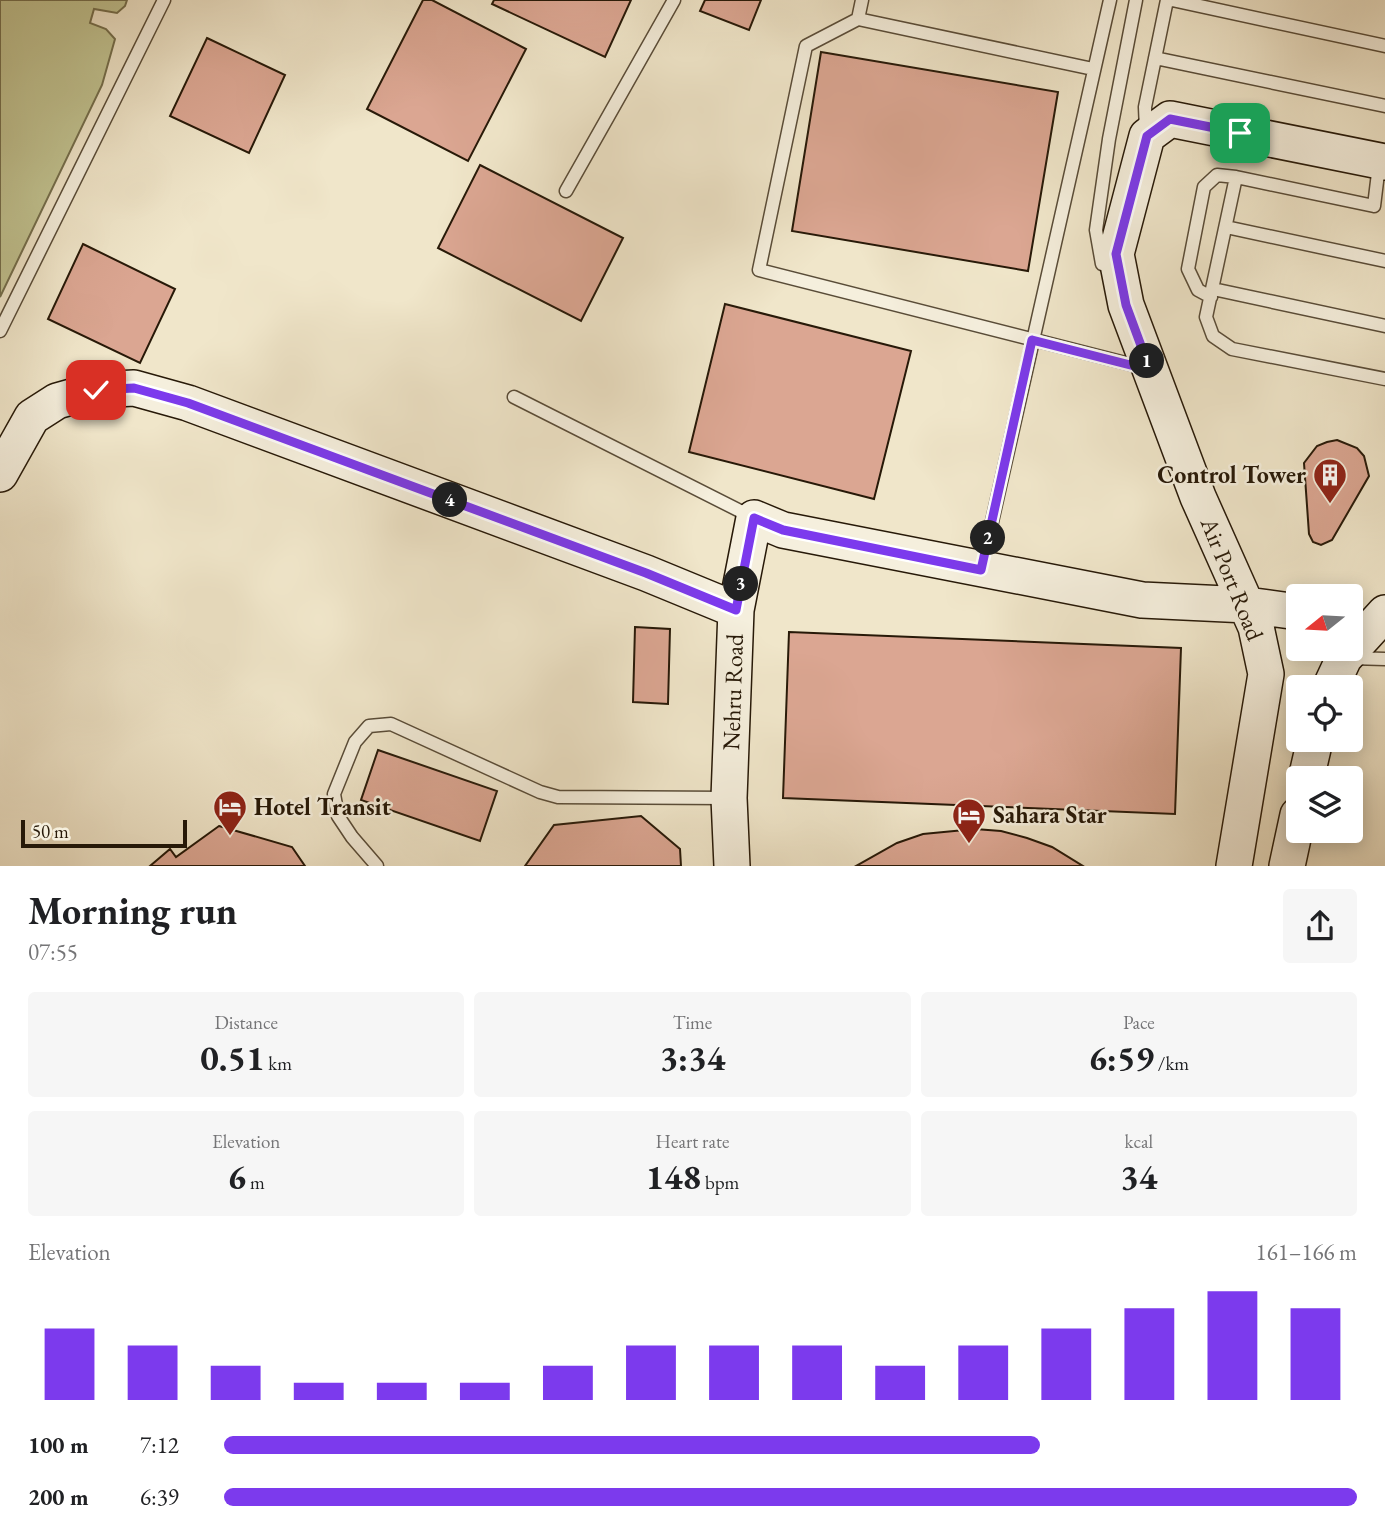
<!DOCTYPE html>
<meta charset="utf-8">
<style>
:root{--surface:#fff;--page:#f6f6f6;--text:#202124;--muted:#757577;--accent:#7c3aed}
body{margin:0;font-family:"EB Garamond",serif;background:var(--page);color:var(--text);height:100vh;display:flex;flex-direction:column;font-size:26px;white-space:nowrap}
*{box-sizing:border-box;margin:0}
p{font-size:23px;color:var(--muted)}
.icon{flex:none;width:38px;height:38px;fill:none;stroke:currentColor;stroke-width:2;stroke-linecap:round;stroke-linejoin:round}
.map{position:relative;height:866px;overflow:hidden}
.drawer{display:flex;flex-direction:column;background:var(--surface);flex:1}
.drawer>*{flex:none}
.needle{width:46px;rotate:252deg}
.buttons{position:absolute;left:1286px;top:584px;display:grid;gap:14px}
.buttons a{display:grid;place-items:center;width:77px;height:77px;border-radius:7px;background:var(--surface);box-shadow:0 4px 18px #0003;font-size:35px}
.scale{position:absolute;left:21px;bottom:18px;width:166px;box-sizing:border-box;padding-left:7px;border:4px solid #271908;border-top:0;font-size:19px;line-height:24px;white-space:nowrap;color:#271908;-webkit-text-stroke:5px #f5efdd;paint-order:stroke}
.pin{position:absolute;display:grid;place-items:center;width:60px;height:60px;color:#fff;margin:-30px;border-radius:14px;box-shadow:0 4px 10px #0006}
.km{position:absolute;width:35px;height:35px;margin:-18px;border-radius:50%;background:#222;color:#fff;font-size:19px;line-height:35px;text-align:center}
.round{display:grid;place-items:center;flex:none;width:74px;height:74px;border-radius:7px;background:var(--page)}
.summary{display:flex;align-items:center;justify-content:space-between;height:119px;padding:0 28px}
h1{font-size:38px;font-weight:700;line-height:52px}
.metrics{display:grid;grid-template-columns:repeat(3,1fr);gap:10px;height:119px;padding:7px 28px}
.metrics div{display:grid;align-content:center;border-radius:7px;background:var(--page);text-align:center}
.metrics b{font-size:35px;font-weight:700}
.metrics small{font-size:19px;font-weight:400}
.metrics p{font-size:19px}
.chart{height:196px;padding:14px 28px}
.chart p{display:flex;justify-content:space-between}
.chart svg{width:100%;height:126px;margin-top:7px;stroke:var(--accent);stroke-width:6}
ul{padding:0 28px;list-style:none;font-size:23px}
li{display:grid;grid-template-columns:112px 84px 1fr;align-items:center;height:52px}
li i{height:18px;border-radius:9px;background:var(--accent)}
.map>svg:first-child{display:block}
.green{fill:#c1c391;stroke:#746e4c;stroke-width:2}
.building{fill:#dba692;stroke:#271908;stroke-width:2}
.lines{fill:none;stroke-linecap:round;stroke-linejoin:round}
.lane-casing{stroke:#594c38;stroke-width:15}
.secondary-casing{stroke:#271908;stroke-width:38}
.lane{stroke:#f5efdd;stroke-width:12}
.secondary{stroke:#f5efdd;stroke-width:35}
.route-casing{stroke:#fff;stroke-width:14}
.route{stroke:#7c3aed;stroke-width:9}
.labels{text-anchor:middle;stroke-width:5;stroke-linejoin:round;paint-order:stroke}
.poi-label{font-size:24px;font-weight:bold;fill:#271908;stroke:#f5efdd;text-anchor:start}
.street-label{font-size:24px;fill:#271908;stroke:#f5efdd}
</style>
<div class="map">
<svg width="1385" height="866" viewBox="0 0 1385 866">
<rect width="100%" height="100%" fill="#f0e6ca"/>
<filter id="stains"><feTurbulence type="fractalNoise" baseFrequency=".00286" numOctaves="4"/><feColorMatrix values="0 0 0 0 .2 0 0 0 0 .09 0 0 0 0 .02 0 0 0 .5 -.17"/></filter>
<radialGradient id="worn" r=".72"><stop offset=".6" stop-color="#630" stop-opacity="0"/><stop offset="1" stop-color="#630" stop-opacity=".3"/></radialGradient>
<path class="green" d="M 0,0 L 127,0 L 125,6 L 117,13 L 94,9 L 90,23 L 106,29 L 115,39 L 102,85 L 0,297 Z"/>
<path class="building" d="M 423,0 L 432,0 L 526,49 L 468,161 L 367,109 Z
M 494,0 L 631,0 L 605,57 L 492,4 Z
M 705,0 L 761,0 L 749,30 L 700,11 Z
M 207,38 L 285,75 L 249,153 L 170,116 Z
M 821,52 L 1058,92 L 1028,271 L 792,231 Z
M 480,165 L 623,238 L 581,321 L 438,248 Z
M 83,244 L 175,289 L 140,363 L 48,319 Z
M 725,304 L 911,351 L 874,499 L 689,452 Z
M 1337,440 L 1357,448 L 1364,456 L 1369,476 L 1332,540 L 1321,545 L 1313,542 L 1309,534 L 1304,463 L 1317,446 L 1327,442 Z
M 635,627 L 670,629 L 668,704 L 633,702 Z
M 789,632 L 1181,648 L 1175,814 L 783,798 Z
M 378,750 L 497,791 L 480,841 L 361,800 Z
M 641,816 L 680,849 L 681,866 L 525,866 L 554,825 Z
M 219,826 L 292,847 L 305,866 L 150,866 L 170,849 L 176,857 Z
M 975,829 L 1001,831 L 1027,838 L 1052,847 L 1083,866 L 856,866 L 897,843 L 923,834 Z"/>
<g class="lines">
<g class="lane-casing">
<path id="lane" d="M 1172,0 L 1385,46
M 858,19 L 862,0
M 1155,58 L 1385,106
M 1093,69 L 858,19 L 806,46 L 759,270 L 1145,368
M 1146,130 L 1145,107 L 1167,0
M 1379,165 L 1374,206 L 1236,177 L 1206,317 L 1213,336 L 1232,349 L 1385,379
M 566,191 L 674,0
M 1226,227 L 1385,261
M 1102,264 L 1096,230 L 1109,139 L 1136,0
M 1213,289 L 1385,326
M 1211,297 L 1198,290 L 1188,269 L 1204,187 L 1217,175 L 1236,177
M 0,331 L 164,0
M 514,397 L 754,518
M 982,566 L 1110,0
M 1350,658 L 1385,659
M 377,866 L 352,837 L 338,816 L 334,794 L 355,742 L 369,726 L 391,724 L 540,792 L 558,797 L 728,798"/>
</g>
<g class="secondary-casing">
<path id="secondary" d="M 0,474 L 32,417 L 57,401 L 96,390 L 134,388 L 188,403 L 646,573 L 736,610
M 1330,688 L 1344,658 L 1385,613
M 1306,779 L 1315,740
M 732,866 L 729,798 L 736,610 L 754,518 L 783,530 L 1142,600 L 1247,605 L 1298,612
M 1234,866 L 1266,674 L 1256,627 L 1198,497 L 1126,305 L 1116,254 L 1147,136 L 1170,119 L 1385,162
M 1287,866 L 1298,815"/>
</g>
<use href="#lane" class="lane"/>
<use href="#secondary" class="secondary"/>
</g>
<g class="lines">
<g class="route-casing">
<path id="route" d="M 96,390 L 134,388 L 188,403 L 646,573 L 736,610 L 754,518 L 783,530 L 981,570 L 1032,340 L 1150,370 L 1126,305 L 1116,254 L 1147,136 L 1170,119 L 1240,133"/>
</g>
<use href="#route" class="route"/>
</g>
<defs>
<g id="building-pin" transform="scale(1.75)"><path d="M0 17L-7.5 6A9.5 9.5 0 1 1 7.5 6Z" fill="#8f2418" stroke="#f5efdd"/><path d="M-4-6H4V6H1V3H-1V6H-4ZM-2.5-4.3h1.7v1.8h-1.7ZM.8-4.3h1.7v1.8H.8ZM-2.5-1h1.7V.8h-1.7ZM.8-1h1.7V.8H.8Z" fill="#fff"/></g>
<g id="hotel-pin" transform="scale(1.75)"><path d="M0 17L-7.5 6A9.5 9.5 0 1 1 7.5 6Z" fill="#8f2418" stroke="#f5efdd"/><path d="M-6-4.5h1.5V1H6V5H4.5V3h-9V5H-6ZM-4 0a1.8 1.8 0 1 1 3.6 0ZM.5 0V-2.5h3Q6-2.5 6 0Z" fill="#fff"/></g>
</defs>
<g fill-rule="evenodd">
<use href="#building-pin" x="1330" y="475"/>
<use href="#hotel-pin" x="230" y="807"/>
<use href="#hotel-pin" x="969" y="815"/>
</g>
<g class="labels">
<g class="poi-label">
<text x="1306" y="483" text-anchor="end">Control Tower</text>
<text x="254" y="815">Hotel Transit</text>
<text x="993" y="823">Sahara Star</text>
</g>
<g class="street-label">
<text transform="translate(1232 579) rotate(68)" y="8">Air Port Road</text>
<text transform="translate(733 692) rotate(-88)" y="8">Nehru Road</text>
</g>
</g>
<rect width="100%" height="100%" filter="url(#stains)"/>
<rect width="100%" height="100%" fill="url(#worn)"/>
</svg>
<div class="buttons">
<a><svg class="needle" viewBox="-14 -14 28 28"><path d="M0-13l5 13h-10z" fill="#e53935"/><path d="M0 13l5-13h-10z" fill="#757577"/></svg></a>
<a><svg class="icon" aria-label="locate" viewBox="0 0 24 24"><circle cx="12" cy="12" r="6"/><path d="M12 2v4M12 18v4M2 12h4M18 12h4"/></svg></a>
<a><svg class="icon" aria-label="layers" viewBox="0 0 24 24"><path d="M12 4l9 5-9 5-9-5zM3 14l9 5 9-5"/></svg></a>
</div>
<div class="scale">50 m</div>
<div class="pin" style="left:1240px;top:133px;background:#1e9e55"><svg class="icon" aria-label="arrive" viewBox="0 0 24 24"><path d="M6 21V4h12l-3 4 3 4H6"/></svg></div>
<div class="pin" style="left:96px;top:390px;background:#d93025"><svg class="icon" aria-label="check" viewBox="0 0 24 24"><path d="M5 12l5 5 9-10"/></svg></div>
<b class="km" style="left:1147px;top:361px">1</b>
<b class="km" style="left:988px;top:538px">2</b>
<b class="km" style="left:741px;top:584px">3</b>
<b class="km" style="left:450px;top:500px">4</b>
</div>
<section class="drawer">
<div class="summary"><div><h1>Morning run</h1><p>07:55</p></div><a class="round"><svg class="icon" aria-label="share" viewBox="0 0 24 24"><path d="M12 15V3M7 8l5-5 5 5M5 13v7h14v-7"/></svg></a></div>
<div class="metrics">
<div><p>Distance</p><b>0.51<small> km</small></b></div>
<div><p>Time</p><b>3:34</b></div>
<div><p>Pace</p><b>6:59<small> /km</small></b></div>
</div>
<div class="metrics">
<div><p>Elevation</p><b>6<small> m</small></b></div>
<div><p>Heart rate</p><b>148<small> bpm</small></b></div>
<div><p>kcal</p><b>34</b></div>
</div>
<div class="chart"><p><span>Elevation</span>161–166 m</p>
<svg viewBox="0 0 160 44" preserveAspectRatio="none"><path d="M5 44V19M15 44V25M25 44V32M35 44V38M45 44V38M55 44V38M65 44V32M75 44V25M85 44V25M95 44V25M105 44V32M115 44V25M125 44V19M135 44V12M145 44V6M155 44V12"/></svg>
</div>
<ul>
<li><b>100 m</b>7:12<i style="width:72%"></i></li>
<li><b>200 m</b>6:39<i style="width:100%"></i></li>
</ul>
</section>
